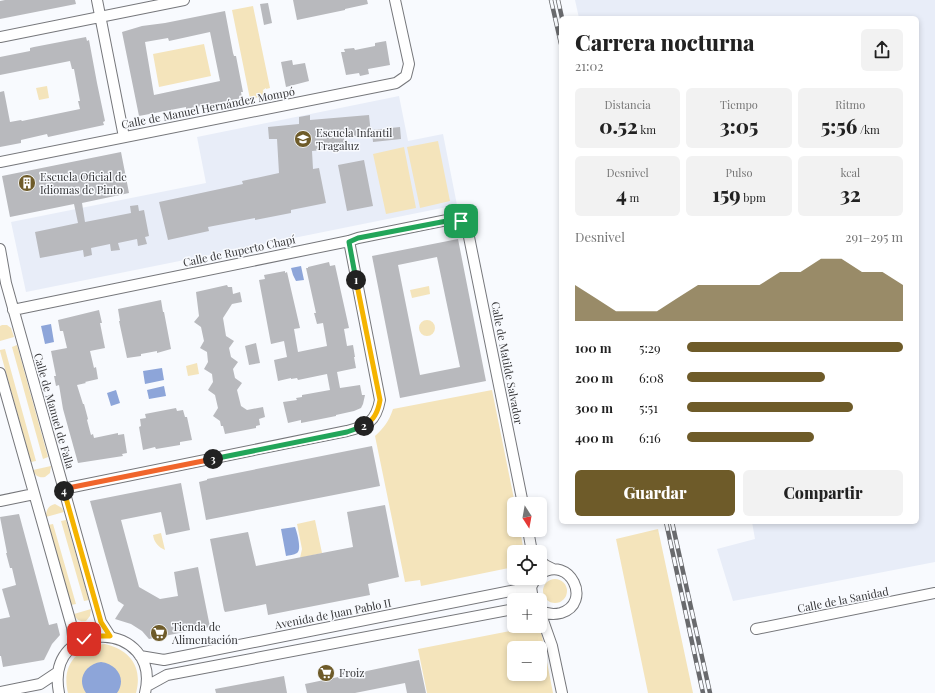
<!DOCTYPE html>
<html lang="es">
<meta charset="utf-8">
<style>
:root{--surface:#fff;--page:#f2f2f2;--text:#222;--muted:#767676;--accent:#6e5b29}
body{margin:0;font-family:"Playfair Display",serif;background:var(--page);color:var(--text);height:100vh;display:flex;flex-direction:column;font-size:15px;white-space:nowrap}
*{box-sizing:border-box;margin:0}
p{font-size:13px;color:var(--muted)}
.icon{flex:none;width:22px;height:22px;fill:none;stroke:currentColor;stroke-width:2;stroke-linecap:round;stroke-linejoin:round}
.map{position:relative;flex:1;overflow:hidden}
.details{position:absolute;left:559px;top:16px;width:360px;height:508px;display:flex;flex-direction:column;background:var(--surface);border-radius:6px;box-shadow:0 2px 6px #0003}
.details>*{flex:none}
.needle{width:26px;rotate:169deg}
.controls{position:absolute;left:507px;top:497px;display:grid;gap:8px}
.controls a{display:grid;place-items:center;width:40px;height:40px;border-radius:6px;background:var(--surface);box-shadow:0 2px 6px #0003;font-size:20px}
.pin{position:absolute;display:grid;place-items:center;width:34px;height:34px;color:#fff;margin:-17px;border-radius:8px;box-shadow:0 2px 6px #0006}
.km{position:absolute;width:20px;height:20px;margin:-10px;border-radius:50%;background:#222;color:#fff;font-size:11px;line-height:20px;text-align:center}
.round{display:grid;place-items:center;flex:none;width:42px;height:42px;border-radius:6px;background:var(--page)}
.overview{display:flex;align-items:center;justify-content:space-between;height:68px;padding:0 16px}
h1{font-size:22px;font-weight:800;line-height:30px}
.figures{display:grid;grid-template-columns:repeat(3,1fr);gap:6px;height:68px;padding:4px 16px}
.figures div{display:grid;align-content:center;border-radius:6px;background:var(--page);text-align:center}
.figures b{font-size:20px;font-weight:800}
.figures small{font-size:11px;font-weight:400}
.figures p{font-size:11px}
.chart{height:112px;padding:8px 16px}
.chart p{display:flex;justify-content:space-between}
.chart svg{width:100%;height:72px;margin-top:4px;fill:var(--accent);opacity:.7}
.action{display:flex;gap:8px;margin-top:auto;padding:8px 16px}
.action a{flex:1;height:46px;border-radius:6px;background:var(--accent);color:#fff;font-size:16px;font-weight:800;line-height:46px;text-align:center}
.action a+a{background:var(--page);color:var(--text)}
ul{padding:0 16px;list-style:none;font-size:13px}
li{display:grid;grid-template-columns:64px 48px 1fr;align-items:center;height:30px}
li i{height:10px;border-radius:5px;background:var(--accent)}
.map>svg:first-child{display:block}
.built{fill:#e8edf8}
.green{fill:#f4e4bb;fill-rule:evenodd}
.water{fill:#8da5d9}
.building{fill:#b8b9bd;fill-rule:evenodd}
.lines{fill:none;stroke-linecap:round;stroke-linejoin:round}
.minor-casing{stroke:#76777b;stroke-width:12}
.minor{stroke:#fff;stroke-width:10}
.rail-casing{stroke:#696a6d;stroke-width:4.5}
.rail{stroke:#f8fafe;stroke-width:3;stroke-dasharray:9;stroke-linecap:butt}
.split-1-casing{stroke:#fff;stroke-width:8}
.split-2-casing{stroke:#fff;stroke-width:8}
.split-3-casing{stroke:#fff;stroke-width:8}
.split-4-casing{stroke:#fff;stroke-width:8}
.split-5-casing{stroke:#fff;stroke-width:8}
.split-1{stroke:#22a559;stroke-width:5}
.split-2{stroke:#f5b400;stroke-width:5}
.split-3{stroke:#22a559;stroke-width:5}
.split-4{stroke:#f0652b;stroke-width:5}
.split-5{stroke:#f5b400;stroke-width:5}
.labels{text-anchor:middle;stroke-width:3;stroke-linejoin:round;paint-order:stroke}
.street-label{font-size:11px;fill:#353537;stroke:#f8fafe}
.poi-label{font-size:11px;fill:#353537;stroke:#f8fafe;text-anchor:start}
</style>
<div class="map">
<svg width="935" height="693" viewBox="0 0 935 693">
<rect width="100%" height="100%" fill="#f8fafe"/>
<path class="built" d="M 575,0 L 935,0 L 935,562 L 733,601 L 717,549 L 755,539 L 752,522 L 917,522 L 917,18 L 579,18 Z
M 399,96 L 408,141 L 443,134 L 457,205 L 26,292 L 11,222 L 206,183 L 197,137 Z"/>
<path class="green" d="M 253,6 L 270,88 L 266,89 L 266,88 L 263,90 L 264,96 L 250,99 L 232,10 Z
M 204,44 L 211,76 L 159,87 L 153,54 Z
M 47,86 L 49,98 L 39,100 L 36,88 Z
M 438,141 L 450,201 L 420,208 L 407,147 Z
M 404,147 L 416,208 L 386,214 L 373,154 Z
M 429,286 L 430,294 L 412,298 L 410,290 Z
M419 328a8 8 0 1 1 16 0a8 8 0 1 1-16 0Z
M 2,325 L 7,325 L 11,328 L 14,337 L 0,341 L 0,326 Z
M 17,345 L 48,457 L 43,459 L 12,347 Z
M 5,349 L 36,461 L 31,462 L 0,351 L 0,350 Z
M 197,363 L 199,374 L 188,376 L 186,366 Z
M 492,390 L 515,504 L 514,530 L 520,530 L 524,552 L 514,552 L 514,567 L 421,586 L 420,580 L 405,582 L 375,436 C 384,428 389,421 393,409 Z
M 51,466 L 50,473 L 45,477 C 39,478 35,476 33,470 Z
M 55,504 L 62,508 L 64,512 L 46,517 C 46,510 48,506 55,504 Z
M 66,520 L 89,600 L 84,601 L 61,521 Z
M 315,520 L 322,553 L 300,558 L 302,549 L 297,524 Z
M 53,524 L 76,604 L 71,605 L 48,525 Z
M 658,529 L 693,693 L 648,693 L 616,539 Z
M 161,533 L 165,550 C 158,547 154,542 153,535 Z
M543 591a12 12 0 1 1 24 0a12 12 0 1 1-24 0Z
M 91,609 L 90,616 L 86,621 C 80,622 76,620 74,614 Z
M 536,626 L 540,626 L 553,693 L 427,693 L 418,649 ZM 514,648 L 540,648 L 540,674 L 514,674 Z
M 105,644 C 130,650 143,667 136,693 L 68,693 C 61,665 77,647 105,644 Z"/>
<path class="water" d="M 301,266 L 304,280 L 296,281 L 293,275 L 291,268 Z
M 51,324 L 54,342 L 45,344 L 41,326 Z
M 162,368 L 164,380 L 145,384 L 143,371 Z
M 164,386 L 166,396 L 149,399 L 147,390 Z
M 116,390 L 120,403 L 111,406 L 107,393 Z
M 295,527 C 297,532 302,550 297,553 C 294,555 289,555 286,556 L 281,529 Z
M 101,662 C 117,664 127,679 117,693 L 86,693 C 76,679 86,664 101,662 Z"/>
<path class="building" d="M 5,0 L 75,0 L 76,4 L 0,19 L 0,1 Z
M 293,0 L 367,0 L 368,4 L 345,9 L 345,10 L 297,20 Z
M 268,3 L 272,23 L 264,25 L 260,4 Z
M 225,11 L 233,53 L 234,56 L 236,56 L 243,92 L 241,92 L 242,98 L 186,109 L 186,107 L 139,116 L 122,32 L 142,26 L 165,23 ZM 210,32 L 220,81 L 154,95 L 145,42 L 168,38 L 169,41 Z
M 86,37 L 87,41 L 89,40 L 97,83 L 105,121 L 103,122 L 104,125 L 48,137 L 47,134 L 21,140 L 21,143 L 0,147 L 0,92 L 4,91 L 10,122 L 21,120 L 22,121 L 80,109 L 78,101 L 80,101 L 74,69 L 72,69 L 70,61 L 0,75 L 0,57 L 30,51 L 30,48 L 34,47 Z
M 386,41 L 390,65 L 368,69 L 369,74 L 360,76 L 359,73 L 346,75 L 341,52 L 345,52 L 344,49 L 354,48 L 355,50 L 375,46 L 375,43 Z
M 292,60 L 293,65 L 305,63 L 309,81 L 286,87 L 281,62 Z
M 310,115 L 310,120 L 369,115 L 371,135 L 344,138 L 345,148 L 312,151 L 313,169 L 319,168 L 326,203 L 291,210 L 291,213 L 255,220 L 255,218 L 208,227 L 209,231 L 168,240 L 159,202 L 243,184 L 242,181 L 279,173 L 277,139 L 269,139 L 268,127 L 299,124 L 299,117 Z
M 400,127 L 401,139 L 373,142 L 372,130 Z
M 121,152 L 129,193 L 82,203 L 85,222 L 131,213 L 130,206 L 138,205 L 139,211 L 144,210 L 149,236 L 145,237 L 147,244 L 138,246 L 137,239 L 118,243 L 120,250 L 111,251 L 110,244 L 91,248 L 92,255 L 84,257 L 83,250 L 40,258 L 35,232 L 78,223 L 74,204 L 10,217 L 2,176 Z
M 364,160 L 373,206 L 347,211 L 338,165 Z
M 458,239 L 486,381 L 400,398 L 372,256 ZM 437,257 L 460,367 L 420,375 L 398,265 Z
M 329,262 L 330,266 L 335,265 L 349,328 L 344,329 L 347,346 L 353,345 L 355,357 L 354,357 L 356,368 L 337,372 L 340,388 L 360,385 L 362,395 L 365,395 L 363,404 L 361,408 L 354,411 L 336,415 L 336,416 L 301,423 L 301,420 L 288,423 L 283,402 L 297,400 L 296,398 L 302,397 L 302,395 L 330,390 L 327,374 L 298,380 L 297,378 L 291,379 L 291,378 L 278,381 L 274,360 L 287,357 L 284,341 L 271,344 L 259,280 L 265,279 L 264,275 L 285,271 L 285,273 L 287,272 L 300,328 L 294,329 L 298,352 L 327,346 L 323,323 L 317,324 L 314,313 L 316,313 L 306,268 L 308,268 L 308,267 Z
M 227,285 L 228,287 L 232,287 L 233,294 L 240,292 L 242,302 L 232,304 L 223,318 L 226,336 L 234,341 L 229,348 L 231,357 L 238,362 L 233,369 L 235,378 L 242,383 L 237,390 L 241,406 L 247,410 L 263,407 L 265,417 L 259,419 L 260,425 L 256,426 L 256,428 L 225,434 L 223,426 L 221,426 L 220,421 L 213,416 L 218,408 L 215,395 L 208,390 L 213,382 L 212,374 L 204,369 L 208,362 L 207,352 L 200,348 L 204,341 L 201,327 L 194,322 L 199,316 L 196,292 Z
M 161,300 L 163,312 L 164,312 L 171,349 L 157,353 L 157,351 L 141,354 L 141,356 L 127,358 L 119,321 L 120,321 L 118,309 Z
M 99,310 L 102,323 L 100,323 L 105,348 L 90,351 L 94,368 L 96,367 L 98,379 L 85,382 L 86,383 L 77,385 L 83,404 L 84,404 L 88,419 L 87,420 L 91,435 L 93,434 L 94,438 L 118,433 L 118,435 L 124,434 L 127,453 L 122,454 L 123,456 L 78,463 L 63,409 L 59,385 L 56,386 L 54,376 L 56,376 L 51,351 L 67,348 L 63,331 L 60,331 L 58,320 Z
M 256,343 L 260,363 L 249,365 L 245,346 Z
M 176,408 L 177,411 L 183,410 L 185,417 L 187,417 L 192,440 L 180,442 L 180,445 L 156,449 L 155,447 L 143,450 L 139,427 L 141,426 L 140,419 L 146,418 L 145,414 Z
M 372,446 L 380,486 L 206,520 L 199,482 L 207,480 L 207,479 Z
M 181,483 L 190,530 L 166,535 L 161,512 L 121,520 L 139,587 L 160,599 L 178,596 L 174,572 L 198,567 L 210,627 L 149,639 L 142,631 L 131,624 L 115,619 L 124,605 L 118,601 L 90,501 Z
M 385,505 L 399,577 L 368,584 L 370,595 L 268,615 L 266,604 L 231,611 L 225,612 L 224,610 L 210,539 L 248,532 L 256,566 L 322,553 L 353,547 L 347,512 Z
M 19,514 L 49,625 L 57,623 L 60,635 L 52,644 L 44,660 L 3,667 L 1,656 L 0,656 L 0,619 L 10,617 L 2,589 L 16,585 L 12,568 L 10,568 L 6,553 L 7,553 L 0,517 Z
M 419,660 L 426,693 L 407,693 L 405,683 L 355,693 L 307,693 L 305,684 Z
M 284,676 L 287,693 L 216,693 L 215,689 Z"/>
<g class="lines">
<g class="minor-casing">
<path id="minor" d="M 97,0 L 124,137
M 0,37 L 184,0
M 0,162 L 396,83 L 406,76 L 409,64 L 395,0
M 0,249 L 6,283 L 101,622 L 110,636
M 13,310 L 349,241 L 358,238 L 452,219 L 461,221 L 467,227 L 523,504
M 0,373 L 72,627 L 74,645
M 63,489 L 347,431 C 367,426 376,422 380,400 L 349,241
M 0,501 L 34,494
M 528,530 L 532,552
M 540,561 L 545,565 L 553,569
M 540,574 C 570,554 593,603 561,613 C 553,615 546,614 540,610
M 533,600 L 531,587 L 536,578
M 540,612 L 552,646 L 562,693
M 756,629 L 935,593
M 140,656 L 164,660 L 531,587
M 147,686 L 167,675 L 514,609
M 0,692 L 40,684 L 58,672
M 59,693 C 44,615 163,621 145,693"/>
</g>
<use href="#minor" class="minor"/>
<g class="rail-casing">
<path id="rail" d="M 551,0 L 561,44
M 558,0 L 562,18
M 666,522 L 703,693
M 672,522 L 710,693"/>
</g>
<use href="#rail" class="rail"/>
</g>
<g class="lines">
<g class="split-1-casing">
<path id="split-1" d="M 356,280 L 349,242 L 358,238 L 452,220 L 461,221"/>
</g>
<g class="split-2-casing">
<path id="split-2" d="M 356,280 L 380,400 C 378,412 374,420 364,426"/>
</g>
<g class="split-3-casing">
<path id="split-3" d="M 213,459 L 347,432 L 364,426"/>
</g>
<g class="split-4-casing">
<path id="split-4" d="M 64,491 L 63,489 L 213,459"/>
</g>
<g class="split-5-casing">
<path id="split-5" d="M 64,491 L 101,622 L 110,636 L 97,636 L 84,639"/>
</g>
<use href="#split-1" class="split-1"/>
<use href="#split-2" class="split-2"/>
<use href="#split-3" class="split-3"/>
<use href="#split-4" class="split-4"/>
<use href="#split-5" class="split-5"/>
</g>
<defs>
<g id="school-disc" transform="scale(0.9)"><circle r="9.5" fill="#6e5b29" stroke="#f8fafe"/><path d="M0-5L7-2L0 1L-7-2ZM-4 1L0 2.5L4 1V4Q0 6-4 4Z" fill="#fff"/></g>
<g id="building-disc" transform="scale(0.9)"><circle r="9.5" fill="#6e5b29" stroke="#f8fafe"/><path d="M-4-6H4V6H1V3H-1V6H-4ZM-2.5-4.3h1.7v1.8h-1.7ZM.8-4.3h1.7v1.8H.8ZM-2.5-1h1.7V.8h-1.7ZM.8-1h1.7V.8H.8Z" fill="#fff"/></g>
<g id="supermarket-disc" transform="scale(0.9)"><circle r="9.5" fill="#6e5b29" stroke="#f8fafe"/><path d="M-6-5.5h2.5l.6 2H6L4.5 2H-2.5L-4.4-4H-6ZM-1.5 3.2a1.3 1.3 0 1 0 .1 0ZM3 3.2a1.3 1.3 0 1 0 .1 0Z" fill="#fff"/></g>
</defs>
<g fill-rule="evenodd">
<use href="#school-disc" x="303" y="139"/>
<use href="#building-disc" x="27" y="183"/>
<use href="#supermarket-disc" x="159" y="633"/>
<use href="#supermarket-disc" x="326" y="673"/>
</g>
<g class="labels">
<g class="street-label">
<text transform="translate(208 108) rotate(-11)" y="4">Calle de Manuel Hernández Mompó</text>
<text transform="translate(239 251) rotate(-12)" y="4">Calle de Ruperto Chapí</text>
<text transform="translate(507 363) rotate(79)" y="4">Calle de Matilde Salvador</text>
<text transform="translate(54 411) rotate(74)" y="4">Calle de Manuel de Falla</text>
<text transform="translate(843 600) rotate(-11)" y="4">Calle de la Sanidad</text>
<text transform="translate(333 614) rotate(-11)" y="4">Avenida de Juan Pablo II</text>
</g>
<g class="poi-label">
<text x="316" y="137">Escuela Infantil<tspan x="316" dy="13">Tragaluz</tspan></text>
<text x="40" y="181">Escuela Oficial de<tspan x="40" dy="13">Idiomas de Pinto</tspan></text>
<text x="172" y="631">Tienda de<tspan x="172" dy="13">Alimentación</tspan></text>
<text x="339" y="677">Froiz</text>
</g>
</g>
</svg>
<div class="controls">
<a><svg class="needle" viewBox="-14 -14 28 28"><path d="M0-13l5 13h-10z" fill="#e53935"/><path d="M0 13l5-13h-10z" fill="#767676"/></svg></a>
<a><svg class="icon" aria-label="locate" viewBox="0 0 24 24"><circle cx="12" cy="12" r="6"/><path d="M12 2v4M12 18v4M2 12h4M18 12h4"/></svg></a>
<a>+</a>
<a>−</a>
</div>
<div class="pin" style="left:461px;top:221px;background:#1e9e55"><svg class="icon" aria-label="arrive" viewBox="0 0 24 24"><path d="M6 21V4h12l-3 4 3 4H6"/></svg></div>
<div class="pin" style="left:84px;top:639px;background:#d93025"><svg class="icon" aria-label="check" viewBox="0 0 24 24"><path d="M5 12l5 5 9-10"/></svg></div>
<b class="km" style="left:356px;top:280px">1</b>
<b class="km" style="left:364px;top:426px">2</b>
<b class="km" style="left:213px;top:459px">3</b>
<b class="km" style="left:64px;top:491px">4</b>
<section class="details">
<div class="overview"><div><h1>Carrera nocturna</h1><p>21:02</p></div><a class="round"><svg class="icon" aria-label="share" viewBox="0 0 24 24"><path d="M12 15V3M7 8l5-5 5 5M5 13v7h14v-7"/></svg></a></div>
<div class="figures">
<div><p>Distancia</p><b>0.52<small> km</small></b></div>
<div><p>Tiempo</p><b>3:05</b></div>
<div><p>Ritmo</p><b>5:56<small> /km</small></b></div>
</div>
<div class="figures">
<div><p>Desnivel</p><b>4<small> m</small></b></div>
<div><p>Pulso</p><b>159<small> bpm</small></b></div>
<div><p>kcal</p><b>32</b></div>
</div>
<div class="chart"><p><span>Desnivel</span>291–295 m</p>
<svg viewBox="0 0 160 44" preserveAspectRatio="none"><path d="M0 44V22L10 30L20 38L30 38L40 38L50 30L60 22L70 22L80 22L90 22L100 14L110 14L120 6L130 6L140 14L150 14L160 22V44z"/></svg>
</div>
<ul>
<li><b>100 m</b>5:29<i style="width:100%"></i></li>
<li><b>200 m</b>6:08<i style="width:64%"></i></li>
<li><b>300 m</b>5:51<i style="width:77%"></i></li>
<li><b>400 m</b>6:16<i style="width:59%"></i></li>
</ul>
<div class="action"><a>Guardar</a><a>Compartir</a></div>
</section>
</div>
